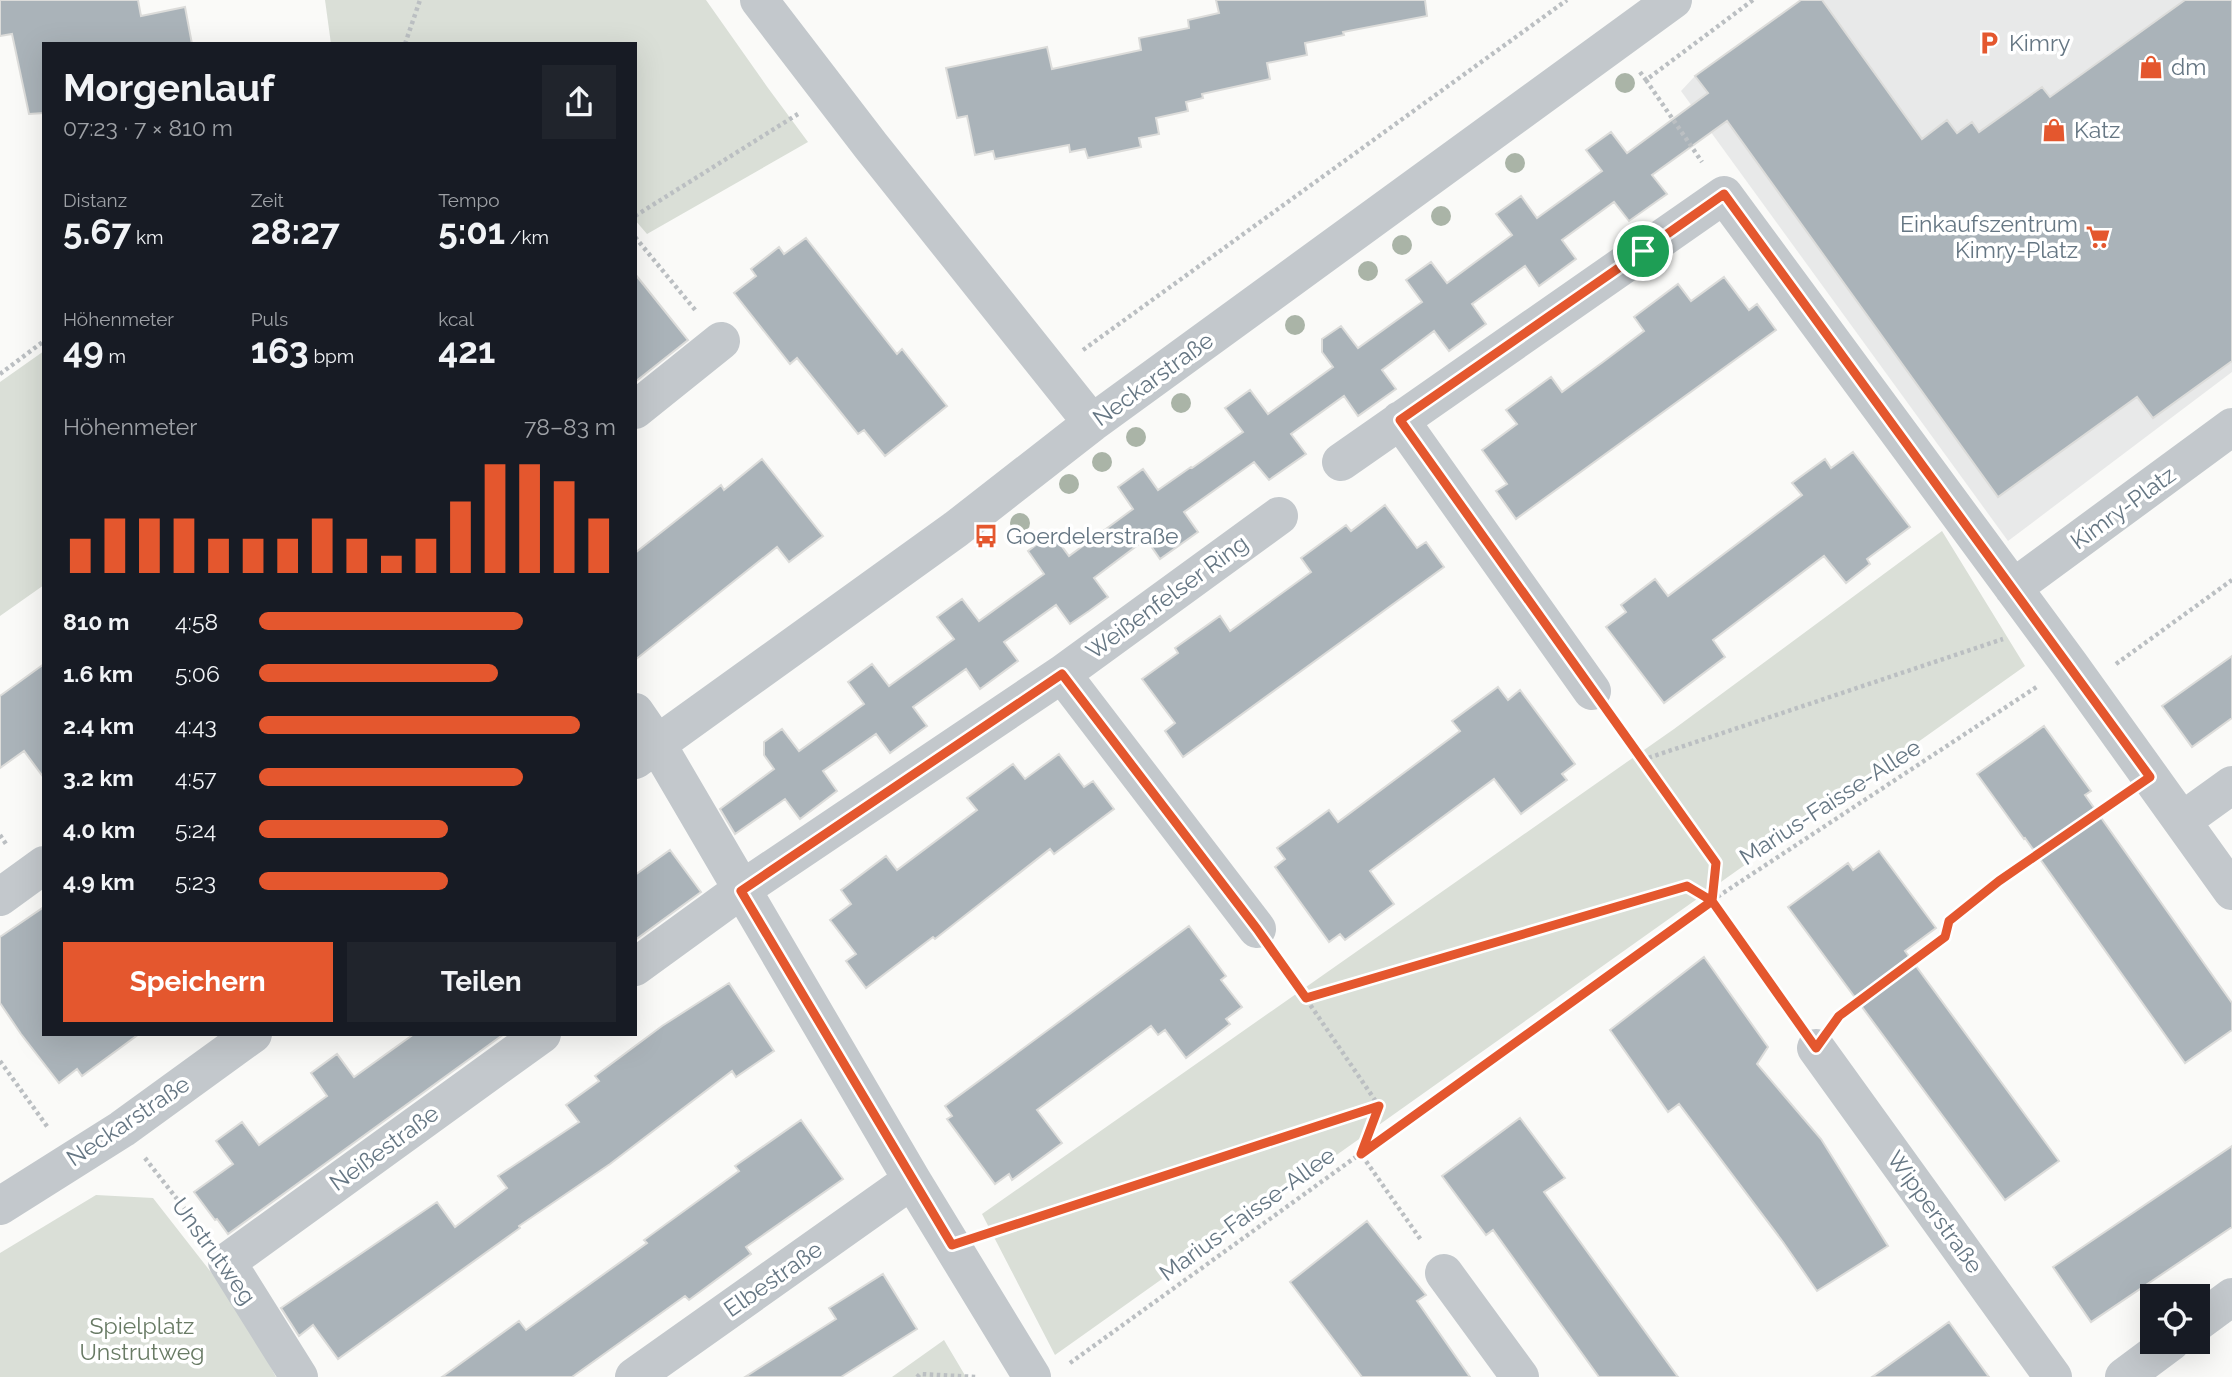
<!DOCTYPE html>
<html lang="de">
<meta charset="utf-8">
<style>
:root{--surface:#171b24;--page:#20242c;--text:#f1f3f6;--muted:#9ea1a6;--accent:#e4572e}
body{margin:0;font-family:Raleway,sans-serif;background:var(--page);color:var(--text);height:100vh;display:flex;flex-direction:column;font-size:26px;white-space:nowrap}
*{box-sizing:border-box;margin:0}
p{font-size:23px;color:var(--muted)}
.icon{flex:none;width:38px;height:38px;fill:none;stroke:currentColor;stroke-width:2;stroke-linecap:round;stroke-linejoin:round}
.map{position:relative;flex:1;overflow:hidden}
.sheet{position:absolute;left:42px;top:42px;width:595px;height:994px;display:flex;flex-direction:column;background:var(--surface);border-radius:0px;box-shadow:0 7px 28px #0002}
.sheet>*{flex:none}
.tools{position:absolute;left:2140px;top:1284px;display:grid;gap:14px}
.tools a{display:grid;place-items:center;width:70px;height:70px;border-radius:0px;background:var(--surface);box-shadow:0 7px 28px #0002;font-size:35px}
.pin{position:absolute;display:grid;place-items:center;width:60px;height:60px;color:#fff;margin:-30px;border:4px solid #fff;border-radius:50%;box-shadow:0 2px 7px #0007}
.round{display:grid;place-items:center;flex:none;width:74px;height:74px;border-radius:0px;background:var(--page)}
.headline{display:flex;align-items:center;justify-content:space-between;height:119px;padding:0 21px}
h1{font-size:38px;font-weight:700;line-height:52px}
.stats{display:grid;grid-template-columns:repeat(3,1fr);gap:10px;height:119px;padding:7px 21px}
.stats div{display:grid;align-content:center}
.stats b{font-size:35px;font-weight:700}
.stats small{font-size:19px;font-weight:400}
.stats p{font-size:19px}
.chart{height:196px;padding:14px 21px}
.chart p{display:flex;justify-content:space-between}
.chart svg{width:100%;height:126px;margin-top:7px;stroke:var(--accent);stroke-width:6}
.action{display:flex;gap:14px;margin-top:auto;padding:14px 21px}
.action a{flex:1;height:80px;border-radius:0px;background:var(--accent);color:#fff;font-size:28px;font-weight:700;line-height:80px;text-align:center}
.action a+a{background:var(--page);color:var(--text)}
ul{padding:0 21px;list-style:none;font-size:23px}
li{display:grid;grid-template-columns:112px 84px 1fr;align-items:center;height:52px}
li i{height:18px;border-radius:9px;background:var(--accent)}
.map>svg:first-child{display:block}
.built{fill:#e8e9e9}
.green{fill:#dadfd7}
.building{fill:#aab3b9;stroke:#dcdcda;stroke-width:2}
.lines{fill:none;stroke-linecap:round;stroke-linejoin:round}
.path{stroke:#bbbfc2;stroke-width:4.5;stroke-dasharray:3.5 3.5;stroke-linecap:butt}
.street{stroke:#c3c8cc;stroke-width:38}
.tree{fill:#aab4a7}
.route-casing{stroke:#fff;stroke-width:14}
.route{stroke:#e4572e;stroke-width:9}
.labels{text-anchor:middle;stroke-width:7;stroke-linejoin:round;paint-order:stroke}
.poi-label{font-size:23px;fill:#657683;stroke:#fff;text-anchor:start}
.street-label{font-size:23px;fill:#657683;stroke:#fff}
.park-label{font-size:23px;fill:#687a64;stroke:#fff}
</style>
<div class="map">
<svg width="2232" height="1377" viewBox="0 0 2232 1377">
<rect width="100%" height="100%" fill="#fafaf8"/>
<path class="built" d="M 1801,0 L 2232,0 L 2232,372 L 2008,541 L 1681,91 L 1695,76 Z"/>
<path class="green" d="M 325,0 L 706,0 L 768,88 L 808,142 L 647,234 L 635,220 L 635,44 L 331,44 Z
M 44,351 L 44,585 L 0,616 L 0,382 Z
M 1942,531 L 2025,666 L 1055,1355 L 982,1214 L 1674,729 Z
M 96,1195 L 153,1198 L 239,1308 L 276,1377 L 0,1377 L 0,1253 Z
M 944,1340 L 966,1377 L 892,1377 Z"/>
<path class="building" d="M 0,0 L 138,0 L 141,16 L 185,7 L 192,44 L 44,44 L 44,113 L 29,114 L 12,34 L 0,36 Z
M 1216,0 L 1425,0 L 1427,16 L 1343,32 L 1344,35 L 1305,43 L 1307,55 L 1267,63 L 1270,79 L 1202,94 L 1203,98 L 1186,102 L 1188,111 L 1156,118 L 1159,134 L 1139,138 L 1141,147 L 1088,158 L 1085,149 L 1070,152 L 1069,145 L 995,159 L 993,151 L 975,155 L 967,116 L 957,118 L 946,68 L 1047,47 L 1052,69 L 1141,50 L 1139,38 L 1189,28 L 1188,20 L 1219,13 Z
M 1801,0 L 1822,0 L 1922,139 L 1947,120 L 1957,133 L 1972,122 L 1979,132 L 2042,87 L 2050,97 L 2185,0 L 2232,0 L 2232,361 L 2153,418 L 2137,397 L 1998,497 L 1727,121 L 1652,175 L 1667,194 L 1629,221 L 1614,202 L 1562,240 L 1576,259 L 1539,286 L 1525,266 L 1472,304 L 1486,324 L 1449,351 L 1434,331 L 1382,370 L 1396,389 L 1358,416 L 1344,396 L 1291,434 L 1306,454 L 1269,480 L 1254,462 L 1184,512 L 1198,532 L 1160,559 L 1146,539 L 1094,578 L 1108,597 L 1089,611 L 1070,624 L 1056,605 L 1004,642 L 1018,661 L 980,689 L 966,669 L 913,707 L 927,726 L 890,753 L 876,734 L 823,771 L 837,791 L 800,819 L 785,799 L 735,834 L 720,809 L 774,769 L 764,755 L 764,742 L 782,729 L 799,751 L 864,704 L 848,682 L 872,664 L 889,686 L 954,639 L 937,617 L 962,599 L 979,621 L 1044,574 L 1028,551 L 1052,533 L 1069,556 L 1133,509 L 1118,487 L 1143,469 L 1158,490 L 1191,467 L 1192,468 L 1243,432 L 1225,408 L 1250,390 L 1268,414 L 1333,367 L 1322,352 L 1322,339 L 1341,326 L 1358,348 L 1422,302 L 1406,280 L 1431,262 L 1447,283 L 1512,235 L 1496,214 L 1521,196 L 1537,218 L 1602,171 L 1586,150 L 1611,132 L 1627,153 L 1708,93 L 1695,76 Z
M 806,238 L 897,354 L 902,349 L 947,406 L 885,456 L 864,430 L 858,434 L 797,358 L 790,364 L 734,293 L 756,276 L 751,269 L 779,247 L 784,254 Z
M 635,274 L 688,340 L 635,382 Z
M 1724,277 L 1749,310 L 1757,304 L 1776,330 L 1516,519 L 1496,491 L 1507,484 L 1482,450 L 1517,424 L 1506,410 L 1551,377 L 1562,392 L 1603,362 L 1644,331 L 1634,317 L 1678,284 L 1691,301 Z
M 1853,452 L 1910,527 L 1867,559 L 1870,564 L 1846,583 L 1824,556 L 1713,640 L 1725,657 L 1664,703 L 1606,627 L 1626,612 L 1621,605 L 1655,579 L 1668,596 L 1802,495 L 1792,483 L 1825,459 L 1831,468 Z
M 762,459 L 823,536 L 789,562 L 777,547 L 635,660 L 635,553 L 721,485 L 724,490 Z
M 1385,505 L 1417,548 L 1426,542 L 1444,567 L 1183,757 L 1165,731 L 1175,723 L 1142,679 L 1178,653 L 1175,648 L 1220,616 L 1230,631 L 1311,572 L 1301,558 L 1346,525 L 1351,531 Z
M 2232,656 L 2232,718 L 2192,747 L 2162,706 Z
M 44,664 L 44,778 L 24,751 L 0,768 L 0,696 Z
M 1498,687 L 1508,700 L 1520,690 L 1575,764 L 1562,774 L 1567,780 L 1521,814 L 1494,779 L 1370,871 L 1394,904 L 1345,940 L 1340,934 L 1329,942 L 1275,867 L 1285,859 L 1277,848 L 1329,810 L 1338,822 L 1460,731 L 1452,721 Z
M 2044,726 L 2091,791 L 2085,795 L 2232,1003 L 2232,1030 L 2185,1063 L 2025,838 L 2024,839 L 1977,774 Z
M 1059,754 L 1084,787 L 1093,781 L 1114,809 L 1054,854 L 1050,849 L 935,939 L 933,937 L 866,988 L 846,961 L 856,954 L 830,920 L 851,904 L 841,890 L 886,856 L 897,870 L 977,810 L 967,798 L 1013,764 L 1025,779 Z
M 670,850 L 701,892 L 635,940 L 635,875 Z
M 1879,851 L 1936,928 L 1905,951 L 2059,1161 L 2005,1200 L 1788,907 L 1848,863 L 1853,870 Z
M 44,907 L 44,1034 L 139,1034 L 82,1076 L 77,1069 L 59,1083 L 21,1034 L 0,1003 L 0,937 Z
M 1189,926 L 1226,976 L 1221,980 L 1242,1007 L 1226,1019 L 1230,1024 L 1186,1058 L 1165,1030 L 1158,1035 L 1151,1026 L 1037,1110 L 1062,1143 L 1012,1180 L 1009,1174 L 995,1184 L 947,1119 L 952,1116 L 945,1106 Z
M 1704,957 L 1768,1047 L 1757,1064 L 1821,1139 L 1888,1246 L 1817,1291 L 1783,1242 L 1679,1104 L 1668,1112 L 1610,1030 Z
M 729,983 L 774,1051 L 736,1077 L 732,1071 L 610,1164 L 519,1226 L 520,1228 L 338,1359 L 313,1325 L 299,1336 L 281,1308 L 437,1202 L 455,1227 L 507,1188 L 498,1176 L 579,1122 L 566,1105 L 599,1081 L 595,1076 L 662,1026 Z
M 414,1034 L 504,1034 L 228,1234 L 217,1219 L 215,1220 L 194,1192 L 233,1164 L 216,1141 L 242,1122 L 259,1145 L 327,1096 L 311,1073 L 337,1054 L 354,1077 Z
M 1520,1118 L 1565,1178 L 1544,1192 L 1678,1377 L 1599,1377 L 1493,1230 L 1486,1235 L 1442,1176 Z
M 801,1120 L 843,1179 L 746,1247 L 751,1254 L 689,1300 L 685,1296 L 572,1377 L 442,1377 L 519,1321 L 526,1330 L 647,1243 L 644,1240 L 739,1171 L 735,1166 Z
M 2232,1146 L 2232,1227 L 2091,1322 L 2053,1267 Z
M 1367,1221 L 1426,1295 L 1417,1301 L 1470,1377 L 1362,1377 L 1290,1282 Z
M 883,1274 L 917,1329 L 841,1377 L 745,1377 L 836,1319 L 829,1308 Z
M 1949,1322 L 1989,1377 L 1872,1377 Z"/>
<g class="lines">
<path class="path" d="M 405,44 L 420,0
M 1640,72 L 1646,80 L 1753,0
M 1646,80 L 1702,162
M 635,216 L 798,114
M 635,237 L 696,311
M 1083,350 L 1567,0
M 0,374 L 44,341
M 2116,664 L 2232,580
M 1615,723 L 1716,863 L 1711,901 L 1795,1018
M 1642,760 L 2003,639
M 0,835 L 6,844
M 1279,959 L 1379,1106 L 1361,1154 L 1421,1240
M 1306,998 L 1687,886 L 1711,901
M 1838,1016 L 1945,937 L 1949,921 L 1999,881 L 2119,798
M 0,1061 L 49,1129
M 145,1158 L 202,1231
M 990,1233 L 1379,1106
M 1070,1363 L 1711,901 L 2038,686
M 917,1377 L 920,1374 L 976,1377"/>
<path class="street" d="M 759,0 L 871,146 L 1092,423
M 635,410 L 721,341
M 1400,420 L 1592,691
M 1341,462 L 1724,195 L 2070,665 L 2232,891
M 2013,588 L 2232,427
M 1062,674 L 1257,929
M 635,712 L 657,744 L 912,1180 L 1032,1377
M 635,760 L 956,529 L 1092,423 L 1673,0
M 2182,821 L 2232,785
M 0,897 L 44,865
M 635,967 L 741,890 L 1062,674 L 1279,516
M 1816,1048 L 2053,1377
M 0,1206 L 122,1129 L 253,1034
M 1444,1273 L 1520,1377
M 2198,1322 L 2232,1297
M 299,1377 L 227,1262 L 542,1034
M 634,1377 L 912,1180
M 2124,1377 L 2171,1342"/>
</g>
<g class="tree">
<circle cx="1625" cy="83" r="10"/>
<circle cx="1515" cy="163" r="10"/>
<circle cx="1441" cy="216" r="10"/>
<circle cx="1402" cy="245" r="10"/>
<circle cx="1368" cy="271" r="10"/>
<circle cx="1295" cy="325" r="10"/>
<circle cx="1181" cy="403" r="10"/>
<circle cx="1136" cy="437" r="10"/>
<circle cx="1102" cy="462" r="10"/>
<circle cx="1069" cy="484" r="10"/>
<circle cx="1020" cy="523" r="10"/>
</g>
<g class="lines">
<g class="route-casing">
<path id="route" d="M 1643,251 L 1400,420 L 1716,863 L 1712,901 L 1687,886 L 1306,998 L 1257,929 L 1062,674 L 741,891 L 952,1245 L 1379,1106 L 1361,1154 L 1712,901 L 1816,1048 L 1839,1016 L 1945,937 L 1949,921 L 1999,881 L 2150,777 L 1724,194 L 1643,251"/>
</g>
<use href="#route" class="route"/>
</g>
<defs>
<g id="parking-bare" transform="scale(1.89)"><path d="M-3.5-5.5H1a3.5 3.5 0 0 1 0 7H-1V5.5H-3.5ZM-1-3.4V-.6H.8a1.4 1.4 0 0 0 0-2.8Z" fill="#e4572e" stroke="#fff" stroke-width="2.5" paint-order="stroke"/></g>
<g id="shop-bare" transform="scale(1.89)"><path d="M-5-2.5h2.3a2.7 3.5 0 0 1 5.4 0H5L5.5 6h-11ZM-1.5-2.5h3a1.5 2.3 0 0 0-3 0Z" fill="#e4572e" stroke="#fff" stroke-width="2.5" paint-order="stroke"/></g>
<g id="supermarket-bare" transform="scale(1.89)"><path d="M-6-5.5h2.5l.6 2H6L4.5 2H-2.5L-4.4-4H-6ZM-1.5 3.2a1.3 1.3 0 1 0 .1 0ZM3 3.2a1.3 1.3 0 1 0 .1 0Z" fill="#e4572e" stroke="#fff" stroke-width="2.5" paint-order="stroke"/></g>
<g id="bus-bare" transform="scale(1.89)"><path d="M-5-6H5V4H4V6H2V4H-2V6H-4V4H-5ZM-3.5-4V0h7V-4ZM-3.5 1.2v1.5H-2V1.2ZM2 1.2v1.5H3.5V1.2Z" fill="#e4572e" stroke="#fff" stroke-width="2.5" paint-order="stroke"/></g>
</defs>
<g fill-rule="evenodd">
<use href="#parking-bare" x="1989" y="43"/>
<use href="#shop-bare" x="2151" y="67"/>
<use href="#shop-bare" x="2054" y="130"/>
<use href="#supermarket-bare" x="2098" y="237"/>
<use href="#bus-bare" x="986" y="536"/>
</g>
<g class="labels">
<g class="poi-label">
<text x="2009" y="51">Kimry</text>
<text x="2171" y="75">dm</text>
<text x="2074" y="138">Katz</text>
<text x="2078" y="232" text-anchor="end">Einkaufszentrum<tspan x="2078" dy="26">Kimry-Platz</tspan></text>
<text x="1006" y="544">Goerdelerstraße</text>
</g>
<g class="street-label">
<text transform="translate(1153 379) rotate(-36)" y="8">Neckarstraße</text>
<text transform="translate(2123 508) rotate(-36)" y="8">Kimry-Platz</text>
<text transform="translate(1167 597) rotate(-36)" y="8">Weißenfelser Ring</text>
<text transform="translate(1830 802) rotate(-33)" y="8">Marius-Faisse-Allee</text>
<text transform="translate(128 1121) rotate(-34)" y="8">Neckarstraße</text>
<text transform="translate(384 1148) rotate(-36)" y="8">Neißestraße</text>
<text transform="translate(1935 1212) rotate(54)" y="8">Wipperstraße</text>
<text transform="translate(1247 1214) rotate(-36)" y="8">Marius-Faisse-Allee</text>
<text transform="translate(214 1251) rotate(54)" y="8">Unstrutweg</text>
<text transform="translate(773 1279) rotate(-35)" y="8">Elbestraße</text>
</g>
<g class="park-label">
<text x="142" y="1334">Spielplatz<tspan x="142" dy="26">Unstrutweg</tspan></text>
</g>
</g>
</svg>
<div class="tools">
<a><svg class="icon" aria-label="locate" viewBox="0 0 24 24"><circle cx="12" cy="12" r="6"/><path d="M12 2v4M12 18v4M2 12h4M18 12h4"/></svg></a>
</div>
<div class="pin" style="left:1643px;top:251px;background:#1e9e55"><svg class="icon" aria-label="arrive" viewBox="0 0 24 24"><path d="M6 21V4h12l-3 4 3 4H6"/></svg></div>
<section class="sheet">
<div class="headline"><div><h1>Morgenlauf</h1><p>07:23 · 7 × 810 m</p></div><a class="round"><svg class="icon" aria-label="share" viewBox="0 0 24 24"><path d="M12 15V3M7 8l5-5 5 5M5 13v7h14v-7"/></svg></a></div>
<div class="stats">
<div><p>Distanz</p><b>5.67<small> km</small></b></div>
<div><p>Zeit</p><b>28:27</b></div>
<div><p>Tempo</p><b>5:01<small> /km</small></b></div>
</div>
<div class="stats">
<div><p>Höhenmeter</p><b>49<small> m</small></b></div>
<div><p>Puls</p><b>163<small> bpm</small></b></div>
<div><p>kcal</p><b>421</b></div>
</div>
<div class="chart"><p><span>Höhenmeter</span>78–83 m</p>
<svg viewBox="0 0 160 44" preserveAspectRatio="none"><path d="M5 44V32M15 44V25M25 44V25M35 44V25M45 44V32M55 44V32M65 44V32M75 44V25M85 44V32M95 44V38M105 44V32M115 44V19M125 44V6M135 44V6M145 44V12M155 44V25"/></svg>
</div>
<ul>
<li><b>810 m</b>4:58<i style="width:74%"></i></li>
<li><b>1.6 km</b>5:06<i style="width:67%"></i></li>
<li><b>2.4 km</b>4:43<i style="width:90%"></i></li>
<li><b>3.2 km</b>4:57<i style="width:74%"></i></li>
<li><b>4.0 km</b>5:24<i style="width:53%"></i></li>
<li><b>4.9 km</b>5:23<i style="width:53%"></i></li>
</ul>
<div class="action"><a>Speichern</a><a>Teilen</a></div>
</section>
</div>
